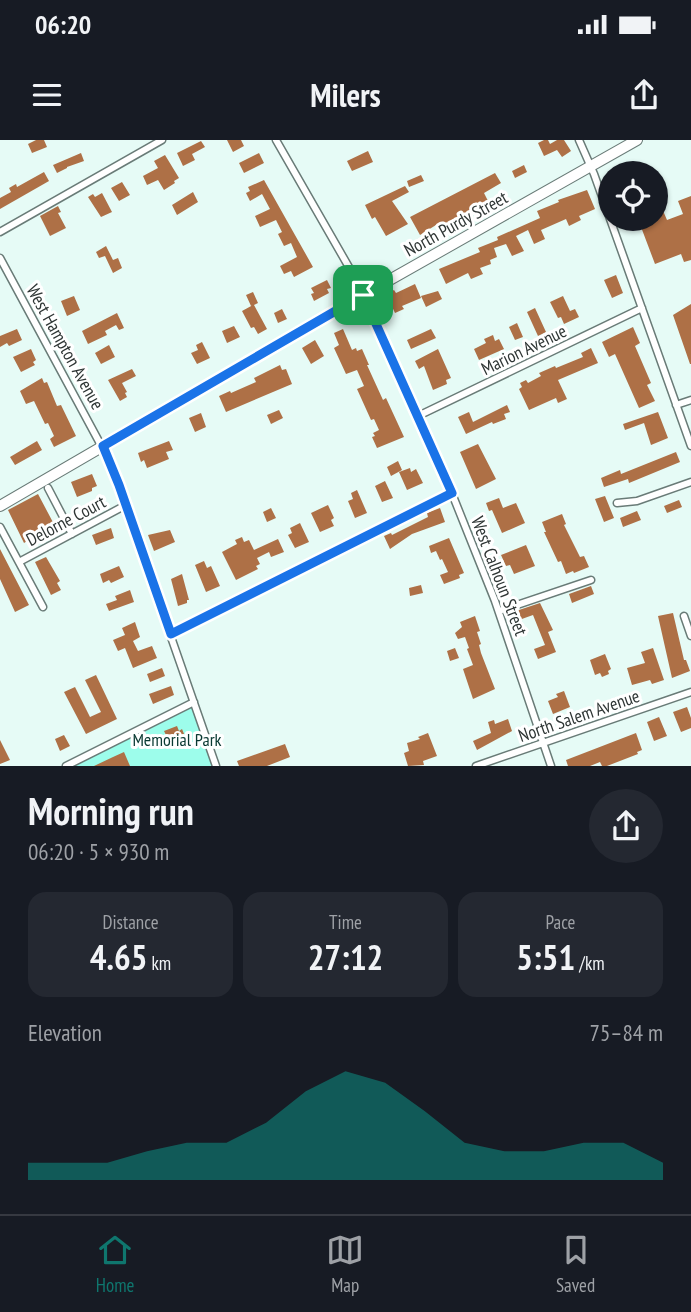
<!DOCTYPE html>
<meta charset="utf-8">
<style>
:root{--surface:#171b24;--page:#242831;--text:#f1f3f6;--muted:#9ea1a6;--line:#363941;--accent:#0f766e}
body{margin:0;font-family:"PT Sans Narrow",sans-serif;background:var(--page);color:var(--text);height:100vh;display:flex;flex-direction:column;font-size:26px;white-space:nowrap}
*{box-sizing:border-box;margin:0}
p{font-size:23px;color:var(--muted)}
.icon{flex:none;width:38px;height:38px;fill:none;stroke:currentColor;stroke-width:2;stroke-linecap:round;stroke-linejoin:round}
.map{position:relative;height:626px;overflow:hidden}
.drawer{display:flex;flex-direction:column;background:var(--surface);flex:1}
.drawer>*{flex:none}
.tools{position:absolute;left:598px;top:21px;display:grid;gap:14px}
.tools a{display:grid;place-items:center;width:70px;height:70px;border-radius:50%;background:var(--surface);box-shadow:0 2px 5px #0004;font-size:35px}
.pin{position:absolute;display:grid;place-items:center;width:60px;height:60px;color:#fff;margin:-30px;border-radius:14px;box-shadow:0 4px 10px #0006}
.round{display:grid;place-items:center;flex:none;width:74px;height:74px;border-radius:37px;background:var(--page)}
.overview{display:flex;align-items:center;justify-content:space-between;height:119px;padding:0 28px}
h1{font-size:38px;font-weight:800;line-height:52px}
.metrics{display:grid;grid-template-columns:repeat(3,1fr);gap:10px;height:119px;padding:7px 28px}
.metrics div{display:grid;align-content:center;border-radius:18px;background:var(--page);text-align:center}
.metrics b{font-size:35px;font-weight:800}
.metrics small{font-size:19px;font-weight:400}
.metrics p{font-size:19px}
.chart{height:196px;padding:14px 28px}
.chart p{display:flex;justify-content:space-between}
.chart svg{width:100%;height:126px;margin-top:7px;fill:var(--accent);opacity:.7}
.status{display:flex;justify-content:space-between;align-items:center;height:49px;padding:0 35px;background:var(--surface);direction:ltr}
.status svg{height:19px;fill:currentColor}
header{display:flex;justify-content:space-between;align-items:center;height:91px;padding:0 28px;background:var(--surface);font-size:32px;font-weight:800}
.dock{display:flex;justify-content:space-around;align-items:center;height:98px;border-top:2px solid var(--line);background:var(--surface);font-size:19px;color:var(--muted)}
.dock a{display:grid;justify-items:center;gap:4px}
.dock .on{color:var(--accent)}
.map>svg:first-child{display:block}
.green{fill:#9dfdeb}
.building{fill:#ae7046}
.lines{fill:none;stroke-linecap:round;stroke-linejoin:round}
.street-casing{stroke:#697b77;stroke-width:9}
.secondary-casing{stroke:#697b77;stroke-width:12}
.street{stroke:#fff;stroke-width:6}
.secondary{stroke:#fff;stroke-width:10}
.route-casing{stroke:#fff;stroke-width:14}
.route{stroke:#1a73e8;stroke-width:9}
.labels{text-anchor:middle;stroke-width:6;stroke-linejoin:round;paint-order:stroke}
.street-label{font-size:18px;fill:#2f3635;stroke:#fff}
.park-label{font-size:18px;fill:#093932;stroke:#fff}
</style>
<div class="status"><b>06:20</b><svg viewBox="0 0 49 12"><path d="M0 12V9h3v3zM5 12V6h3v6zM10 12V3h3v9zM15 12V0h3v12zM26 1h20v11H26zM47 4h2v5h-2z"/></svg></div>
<header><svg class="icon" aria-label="menu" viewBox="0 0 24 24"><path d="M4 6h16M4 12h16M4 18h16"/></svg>Milers<svg class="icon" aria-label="share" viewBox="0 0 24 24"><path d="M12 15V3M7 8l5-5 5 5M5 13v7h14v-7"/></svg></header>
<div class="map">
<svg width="691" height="626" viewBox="0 0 691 626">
<rect width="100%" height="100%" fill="#e6fbf6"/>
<path class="green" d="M 194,562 L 216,626 L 66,626 Z"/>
<path class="building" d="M 36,0 L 44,0 L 47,7 L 32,13 L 28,4 Z
M 227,0 L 241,0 L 244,6 L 233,12 Z
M 544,0 L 548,0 L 550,4 L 557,0 L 564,0 L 571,11 L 562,17 L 557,10 L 544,16 L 538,3 Z
M 201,1 L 205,7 L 192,14 L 195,20 L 183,26 L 177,13 Z
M 368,11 L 373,22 L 352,31 L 347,21 Z
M 81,13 L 84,21 L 67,27 L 67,28 L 57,33 L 53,25 Z
M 259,13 L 264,23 L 244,33 L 239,23 Z
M 165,15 L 179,38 L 174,41 L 175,43 L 164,50 L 158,40 L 147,45 L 143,36 L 158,28 L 154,21 Z
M 524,25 L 527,32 L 515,38 L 512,31 Z
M 44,32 L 49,41 L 0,69 L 0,58 L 11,52 L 9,48 L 16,44 L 17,47 Z
M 495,33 L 501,43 L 484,53 L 488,61 L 439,89 L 436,85 L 420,95 L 410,77 Z
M 421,35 L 424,41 L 409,47 L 407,41 Z
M 264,40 L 313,127 L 294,137 L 291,131 L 284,134 L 280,126 L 297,117 L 291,103 L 284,106 L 278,94 L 282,92 L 276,80 L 260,87 L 255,76 L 270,69 L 262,54 L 250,61 L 246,53 L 250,51 L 248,47 Z
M 122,42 L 130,55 L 119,61 L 111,48 Z
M 405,46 L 409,52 L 392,61 L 408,84 L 386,96 L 375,77 L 372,79 L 365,65 Z
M 587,50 L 595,69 L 579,76 L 581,80 L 569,86 L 566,79 L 541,90 L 545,99 L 534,104 L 528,90 L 516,96 L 524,111 L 512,116 L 506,104 L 494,108 L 497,117 L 490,120 L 491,124 L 480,128 L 483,134 L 471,139 L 468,133 L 446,144 L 439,129 L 480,112 L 478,108 L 498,100 L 497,97 L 540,78 L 537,71 L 559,62 L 558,60 Z
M 193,52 L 198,62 L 177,75 L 172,65 Z
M 102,53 L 112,72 L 101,77 L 88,57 L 93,54 L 95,57 Z
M 691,56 L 691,120 L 684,122 L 681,114 L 655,124 L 638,79 L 656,79 L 656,68 L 661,66 L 667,80 L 683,74 L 678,61 Z
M 58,66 L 61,72 L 58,73 L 66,88 L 50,96 L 40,76 Z
M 106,106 L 113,120 L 118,118 L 122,128 L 113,133 L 105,116 L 99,118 L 96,112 Z
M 616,135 L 623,153 L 612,158 L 604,140 Z
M 327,140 L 331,148 L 327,149 L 329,153 L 314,161 L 311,154 L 314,153 L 311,148 Z
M 415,144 L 421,158 L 402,166 L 404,169 L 395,173 L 386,154 L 394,150 L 396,153 Z
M 438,151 L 442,159 L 426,167 L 421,156 Z
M 253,152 L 258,163 L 254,165 L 267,189 L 258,194 L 254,187 L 251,188 L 242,171 L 253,165 L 251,166 L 246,155 Z
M 74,156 L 80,170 L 67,176 L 61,161 Z
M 563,156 L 570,171 L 575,169 L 579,177 L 564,184 L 561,177 L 558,178 L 550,162 Z
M 691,164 L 691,224 L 690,224 L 673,175 Z
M 535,168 L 546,192 L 538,196 L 527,172 Z
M 282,169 L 287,179 L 278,183 L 274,173 Z
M 117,173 L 124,188 L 119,190 L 116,185 L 105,191 L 107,195 L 88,204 L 82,191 Z
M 517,183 L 523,197 L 515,200 L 509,187 Z
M 234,186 L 240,197 L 227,203 L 222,191 Z
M 633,187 L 640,203 L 635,206 L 651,243 L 647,245 L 655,261 L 639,268 L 615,214 L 609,217 L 602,202 Z
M 17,189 L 22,200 L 9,206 L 7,203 L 0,207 L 0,196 Z
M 343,189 L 352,210 L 356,208 L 357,211 L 362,209 L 369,225 L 367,225 L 383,260 L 386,258 L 404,297 L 377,308 L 372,297 L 375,296 L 373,293 L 379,290 L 374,279 L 371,280 L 357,249 L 364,246 L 357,230 L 346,234 L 334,208 L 339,205 L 334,193 Z
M 431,189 L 436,198 L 411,209 L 407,200 Z
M 493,195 L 495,201 L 499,199 L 504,209 L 479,220 L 474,209 L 486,203 L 484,199 Z
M 315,200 L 324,216 L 311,224 L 302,208 Z
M 202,202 L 210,218 L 197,224 L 191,213 L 198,210 L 196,205 Z
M 109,205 L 115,217 L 101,224 L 95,213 Z
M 591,208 L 598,223 L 558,240 L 567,259 L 558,263 L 556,258 L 529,270 L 519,249 L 522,247 L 520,243 L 526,240 L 528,243 L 541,236 L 539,233 L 555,226 L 556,228 L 583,217 L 581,213 Z
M 31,209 L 36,220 L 33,222 L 35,225 L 21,232 L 13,217 Z
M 438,209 L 451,238 L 446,240 L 447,244 L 433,250 L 424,226 L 419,229 L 415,221 Z
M 280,225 L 282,230 L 286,229 L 292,244 L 226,272 L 219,256 L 230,251 L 231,253 L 256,242 L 254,238 Z
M 132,229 L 136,236 L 122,243 L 127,252 L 125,253 L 127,257 L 120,261 L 108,240 Z
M 42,238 L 44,243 L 47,242 L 57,266 L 61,265 L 76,296 L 54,307 L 50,299 L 54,296 L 48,283 L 45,284 L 34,261 L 26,264 L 20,251 Z
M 507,265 L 510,272 L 504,274 L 506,279 L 493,284 L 492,282 L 466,294 L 458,277 L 469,272 L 473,282 Z
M 279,270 L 283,278 L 271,284 L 267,275 Z
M 658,272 L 668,298 L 651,305 L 644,283 L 625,290 L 623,284 Z
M 201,273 L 206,287 L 195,292 L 189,278 Z
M 37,301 L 42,310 L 15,325 L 10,317 Z
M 169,301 L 173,310 L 166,312 L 169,319 L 147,328 L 144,320 L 141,322 L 138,313 Z
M 478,304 L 496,339 L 476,349 L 460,312 Z
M 676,312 L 680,322 L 629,343 L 628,339 L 604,347 L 601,338 L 620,330 L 621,334 Z
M 398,321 L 402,330 L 391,336 L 387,327 Z
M 410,328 L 411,332 L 416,329 L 423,343 L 407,350 L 399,332 Z
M 92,334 L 97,346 L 92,348 L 92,351 L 77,357 L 71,342 Z
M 385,341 L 393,358 L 382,362 L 375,346 Z
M 357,350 L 367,373 L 355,378 L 348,361 L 353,359 L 351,353 Z
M 38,354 L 56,388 L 44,395 L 42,391 L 24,403 L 8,370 Z
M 605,356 L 614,378 L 604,382 L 595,359 Z
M 499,358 L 503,368 L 516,363 L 525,383 L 502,393 L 492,370 L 489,371 L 486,363 Z
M 679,360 L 682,367 L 667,373 L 664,366 Z
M 328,365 L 334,378 L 331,380 L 334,386 L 320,392 L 311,373 Z
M 271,368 L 276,378 L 267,382 L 263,372 Z
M 440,368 L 445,382 L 412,394 L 390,409 L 384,396 L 391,393 L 392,395 L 428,377 L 427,373 Z
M 637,371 L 641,380 L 623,387 L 620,378 Z
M 562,374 L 566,384 L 564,385 L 580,417 L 584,416 L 589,427 L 574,433 L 573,431 L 566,434 L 561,421 L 558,422 L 544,392 L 546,392 L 542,382 Z
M 300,383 L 309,402 L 295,408 L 288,395 L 292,393 L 290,388 Z
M 111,388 L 114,398 L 96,405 L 92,395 Z
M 170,390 L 175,402 L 154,411 L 148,395 Z
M 242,397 L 244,402 L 249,400 L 254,410 L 278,399 L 284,412 L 271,417 L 269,412 L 257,418 L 260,424 L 256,426 L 258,429 L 236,440 L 222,412 L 237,404 L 235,400 Z
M 449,398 L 464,433 L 459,435 L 460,438 L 444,444 L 440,435 L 448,432 L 442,419 L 440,420 L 436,411 L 431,413 L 429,406 Z
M 526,405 L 535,426 L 514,434 L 510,425 L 506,426 L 501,415 Z
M 0,409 L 29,465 L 15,472 L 0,439 Z
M 46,417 L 60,441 L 57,443 L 61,450 L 51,455 L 35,422 Z
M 204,421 L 207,428 L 211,426 L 220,446 L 206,452 L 195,425 Z
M 119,426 L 124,437 L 111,443 L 109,440 L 103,443 L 100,434 Z
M 182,434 L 189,460 L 187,460 L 187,463 L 178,466 L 171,439 Z
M 421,445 L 423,453 L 410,456 L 409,448 Z
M 591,446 L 594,454 L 572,463 L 569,454 Z
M 130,450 L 134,462 L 109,471 L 106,464 L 117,460 L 115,456 Z
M 540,463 L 553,490 L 548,492 L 556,512 L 538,519 L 534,509 L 545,505 L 533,475 L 519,480 L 516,471 Z
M 673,473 L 684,520 L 686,520 L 690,531 L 672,538 L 658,476 Z
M 475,476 L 480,491 L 477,492 L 481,504 L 479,505 L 481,513 L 495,549 L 473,559 L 463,529 L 473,525 L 467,509 L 469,508 L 465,497 L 458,499 L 455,493 L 462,487 L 460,482 Z
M 135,482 L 140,497 L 133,501 L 138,511 L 152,506 L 157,518 L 133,528 L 125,508 L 118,511 L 113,500 L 125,495 L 122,488 Z
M 455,508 L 459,518 L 450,521 L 447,511 Z
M 653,508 L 664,540 L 652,544 L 650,540 L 632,545 L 627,528 L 645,523 L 641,512 Z
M 605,514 L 611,529 L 608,531 L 609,534 L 602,537 L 600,533 L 595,535 L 590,520 Z
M 162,528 L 165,536 L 150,542 L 147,534 Z
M 96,535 L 117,579 L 86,594 L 64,552 L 75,547 L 90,577 L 101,572 L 85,540 Z
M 171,546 L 174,555 L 153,564 L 149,554 Z
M 564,551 L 570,567 L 553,574 L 548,561 L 558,557 L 556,554 Z
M 687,567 L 691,578 L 691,588 L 681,592 L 673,572 Z
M 659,577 L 667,596 L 654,601 L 647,582 Z
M 508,579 L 512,591 L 477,610 L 473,601 L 491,593 L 488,582 L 494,580 L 495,584 Z
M 177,586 L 179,591 L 182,589 L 187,601 L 166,609 L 163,599 L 167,597 L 164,591 Z
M 428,593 L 437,616 L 423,621 L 424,625 L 408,626 L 404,613 L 409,611 L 407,603 L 420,599 L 418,597 Z
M 636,593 L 642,610 L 637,612 L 638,614 L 607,626 L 602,626 L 600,622 L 590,626 L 568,626 L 566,620 Z
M 64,595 L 70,606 L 60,611 L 55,599 Z
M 0,600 L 10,620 L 0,624 Z
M 285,604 L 290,617 L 267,626 L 239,626 L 237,621 Z
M 124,612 L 130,626 L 94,626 L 113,617 Z"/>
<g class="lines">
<g class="street-casing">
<path id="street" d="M 276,0 L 358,143 L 447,341 L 495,461 L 551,626
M 579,0 L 594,34 L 691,306
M 0,92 L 162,0
M 0,118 L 110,322 L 216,626
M 676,265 L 691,260
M 418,276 L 642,168
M 48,348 L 72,394
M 617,363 L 637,361 L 691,342
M 0,387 L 43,467
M 19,422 L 126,365
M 499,471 L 591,440
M 684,476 L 691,496
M 171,494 L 452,353
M 66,626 L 194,562
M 476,626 L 691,552"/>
</g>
<g class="secondary-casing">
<path id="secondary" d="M 0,366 L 363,155 L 637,0"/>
</g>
<use href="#street" class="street"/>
<use href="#secondary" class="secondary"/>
</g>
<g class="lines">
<g class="route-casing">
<path id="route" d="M 363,155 L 452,353 L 171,494 L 119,345 L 103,306 Z"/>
</g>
<use href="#route" class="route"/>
</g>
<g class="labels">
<g class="street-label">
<text transform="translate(456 84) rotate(-29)" y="6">North Purdy Street</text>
<text transform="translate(65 207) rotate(61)" y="6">West Hampton Avenue</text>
<text transform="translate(524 210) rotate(-26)" y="6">Marion Avenue</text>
<text transform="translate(66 381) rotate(-28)" y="6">Delorne Court</text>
<text transform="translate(499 436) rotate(69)" y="6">West Calhoun Street</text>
<text transform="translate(579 576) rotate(-19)" y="6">North Salem Avenue</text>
</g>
<g class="park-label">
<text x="177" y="606">Memorial Park</text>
</g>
</g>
</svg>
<div class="tools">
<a><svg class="icon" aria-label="locate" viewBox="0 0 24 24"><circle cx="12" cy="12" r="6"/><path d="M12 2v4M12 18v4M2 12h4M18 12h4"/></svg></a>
</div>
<div class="pin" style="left:363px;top:155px;background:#1e9e55"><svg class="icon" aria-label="arrive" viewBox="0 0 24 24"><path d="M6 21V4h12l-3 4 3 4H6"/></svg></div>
</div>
<section class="drawer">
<div class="overview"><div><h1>Morning run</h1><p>06:20 · 5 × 930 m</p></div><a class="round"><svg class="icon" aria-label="share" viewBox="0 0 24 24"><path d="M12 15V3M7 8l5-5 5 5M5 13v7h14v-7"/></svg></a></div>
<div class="metrics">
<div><p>Distance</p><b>4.65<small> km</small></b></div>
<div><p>Time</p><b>27:12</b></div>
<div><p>Pace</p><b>5:51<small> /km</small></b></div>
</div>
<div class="chart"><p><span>Elevation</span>75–84 m</p>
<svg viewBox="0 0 160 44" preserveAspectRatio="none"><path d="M0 44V38L10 38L20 38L30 34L40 31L50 31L60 24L70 13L80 6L90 10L100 20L110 31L120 34L130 34L140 31L150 31L160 38V44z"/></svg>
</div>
</section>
<nav class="dock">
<a class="on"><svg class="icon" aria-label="home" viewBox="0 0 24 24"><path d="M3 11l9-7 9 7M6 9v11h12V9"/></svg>Home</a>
<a><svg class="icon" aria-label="map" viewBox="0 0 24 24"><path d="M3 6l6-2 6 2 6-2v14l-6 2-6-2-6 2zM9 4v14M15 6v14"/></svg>Map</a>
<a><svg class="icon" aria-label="saved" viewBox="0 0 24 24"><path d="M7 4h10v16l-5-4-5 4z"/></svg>Saved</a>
</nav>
